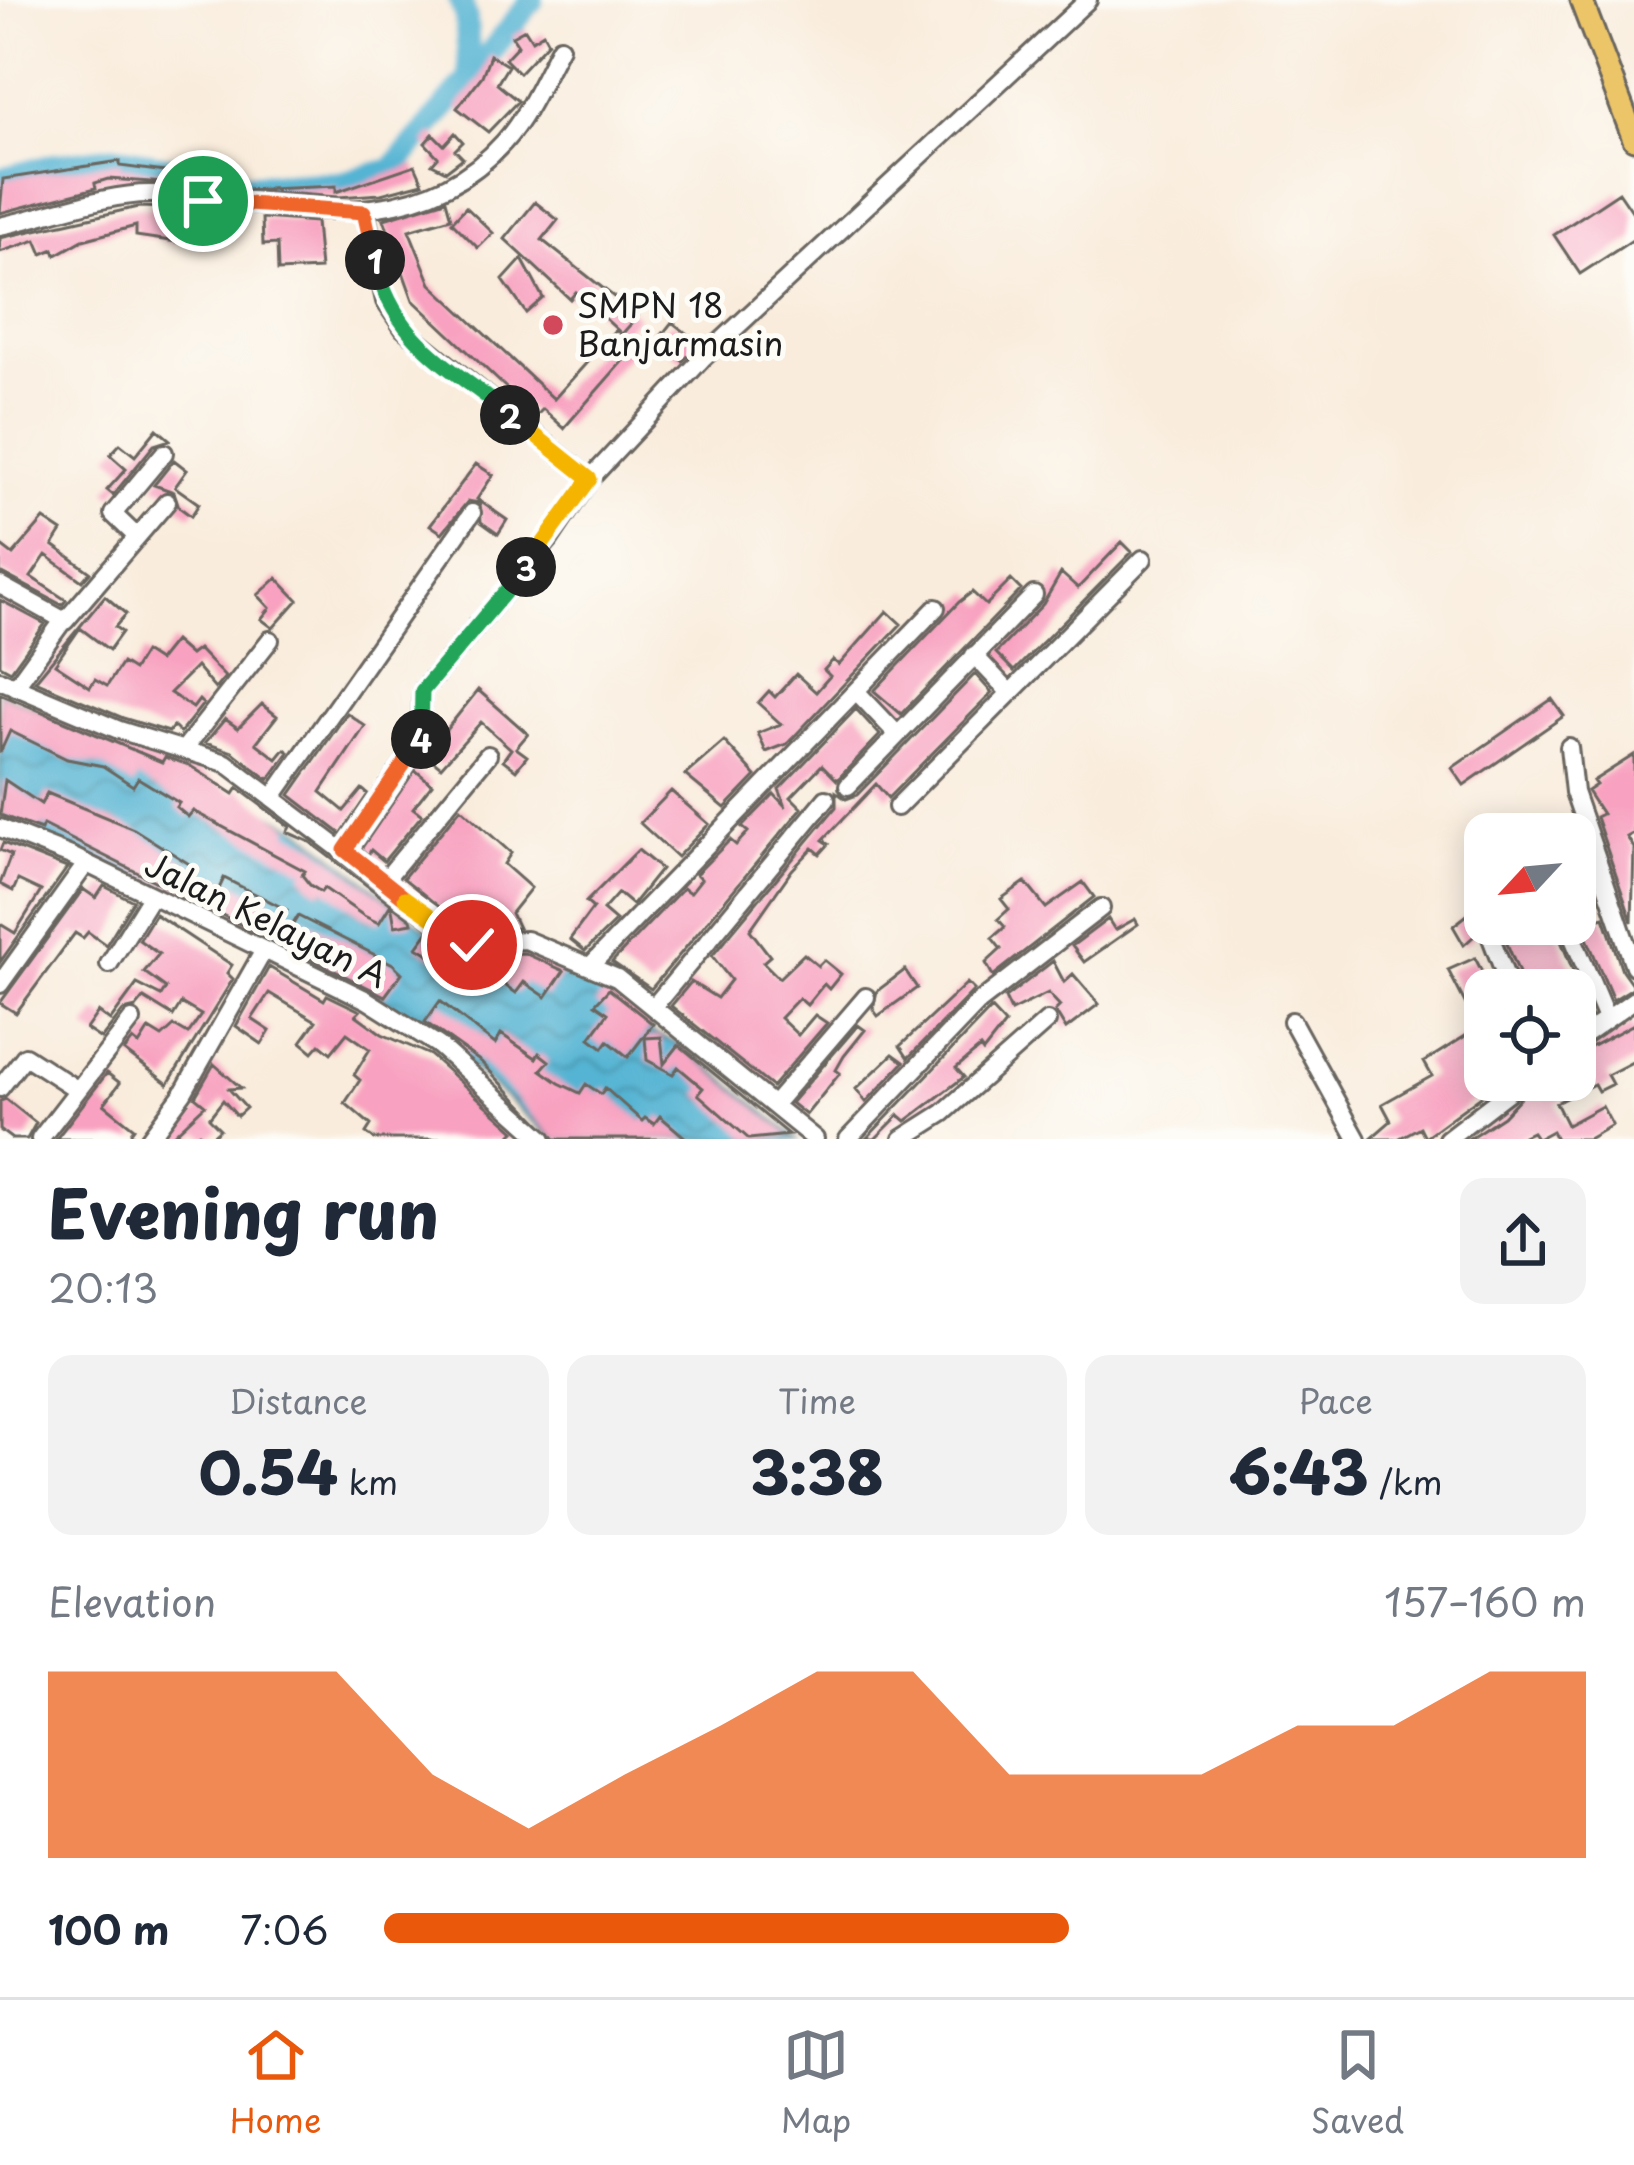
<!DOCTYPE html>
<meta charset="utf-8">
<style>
:root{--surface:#fff;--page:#f2f2f3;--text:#1f2937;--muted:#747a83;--line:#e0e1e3;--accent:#ea580c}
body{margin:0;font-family:"Playpen Sans",sans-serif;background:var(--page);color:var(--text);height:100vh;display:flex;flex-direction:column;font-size:45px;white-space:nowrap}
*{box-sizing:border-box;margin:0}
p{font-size:39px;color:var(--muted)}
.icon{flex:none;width:66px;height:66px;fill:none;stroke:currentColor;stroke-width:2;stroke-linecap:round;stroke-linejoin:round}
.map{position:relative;height:1139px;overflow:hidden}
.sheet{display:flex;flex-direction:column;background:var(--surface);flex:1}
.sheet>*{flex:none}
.needle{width:78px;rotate:244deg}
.tools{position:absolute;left:1464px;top:813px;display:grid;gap:24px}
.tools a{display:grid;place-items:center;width:132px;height:132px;border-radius:24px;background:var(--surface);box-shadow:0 6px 30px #0003;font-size:60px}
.pin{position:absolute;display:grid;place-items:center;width:102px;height:102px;color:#fff;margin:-51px;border:6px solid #fff;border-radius:50%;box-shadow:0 3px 12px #0007}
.km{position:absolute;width:60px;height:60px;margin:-30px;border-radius:50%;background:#222;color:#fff;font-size:33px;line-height:60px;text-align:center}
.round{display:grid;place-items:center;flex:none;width:126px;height:126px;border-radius:24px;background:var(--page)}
.summary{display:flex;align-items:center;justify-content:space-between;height:204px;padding:0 48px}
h1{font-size:66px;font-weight:800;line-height:90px}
.metrics{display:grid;grid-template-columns:repeat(3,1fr);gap:18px;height:204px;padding:12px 48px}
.metrics div{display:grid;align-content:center;border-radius:24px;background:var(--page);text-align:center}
.metrics b{font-size:60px;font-weight:800}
.metrics small{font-size:33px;font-weight:400}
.metrics p{font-size:33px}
.chart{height:336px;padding:24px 48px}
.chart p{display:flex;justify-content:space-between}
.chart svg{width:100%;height:216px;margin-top:12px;fill:var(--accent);opacity:.7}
ul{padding:0 48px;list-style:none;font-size:39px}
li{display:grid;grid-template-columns:192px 144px 1fr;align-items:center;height:90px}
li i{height:30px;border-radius:15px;background:var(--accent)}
.tab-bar{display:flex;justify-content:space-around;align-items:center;height:168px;border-top:3px solid var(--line);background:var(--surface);font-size:33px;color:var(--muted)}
.tab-bar a{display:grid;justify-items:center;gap:6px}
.tab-bar .selected{color:var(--accent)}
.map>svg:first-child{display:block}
.water{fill:url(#water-waves);stroke:#386878;stroke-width:3}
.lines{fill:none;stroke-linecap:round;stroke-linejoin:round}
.river{stroke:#54b4d3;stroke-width:24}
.building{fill:#f8a1c0}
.minor-casing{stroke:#69655f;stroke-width:22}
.major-casing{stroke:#69655f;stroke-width:27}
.minor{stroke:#fff;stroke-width:16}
.major{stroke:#edc569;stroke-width:21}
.split-1-casing{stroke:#fff;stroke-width:24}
.split-2-casing{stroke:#fff;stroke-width:24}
.split-3-casing{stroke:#fff;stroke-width:24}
.split-4-casing{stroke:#fff;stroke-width:24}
.split-5-casing{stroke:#fff;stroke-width:24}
.split-6-casing{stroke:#fff;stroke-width:24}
.split-1{stroke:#f0652b;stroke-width:15}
.split-2{stroke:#22a559;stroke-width:15}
.split-3{stroke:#f5b400;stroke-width:15}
.split-4{stroke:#22a559;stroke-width:15}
.split-5{stroke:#f0652b;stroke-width:15}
.split-6{stroke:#f5b400;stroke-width:15}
.poi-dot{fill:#d1495b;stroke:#fdfcf7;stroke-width:4.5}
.labels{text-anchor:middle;stroke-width:10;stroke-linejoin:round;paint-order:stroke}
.poi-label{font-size:33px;fill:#1c1c1c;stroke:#fdfcf7;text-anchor:start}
.street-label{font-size:33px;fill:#1c1c1c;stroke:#fdfcf7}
</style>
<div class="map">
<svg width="1634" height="1139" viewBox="0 0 1634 1139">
<defs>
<pattern id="water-waves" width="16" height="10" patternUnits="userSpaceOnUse" patternTransform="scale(3)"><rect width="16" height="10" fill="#54b4d3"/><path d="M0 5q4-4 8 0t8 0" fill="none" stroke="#4592aa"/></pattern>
</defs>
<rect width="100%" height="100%" fill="#fdfcf7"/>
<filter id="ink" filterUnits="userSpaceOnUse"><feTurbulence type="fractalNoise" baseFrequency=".00833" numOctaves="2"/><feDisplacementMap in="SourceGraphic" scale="24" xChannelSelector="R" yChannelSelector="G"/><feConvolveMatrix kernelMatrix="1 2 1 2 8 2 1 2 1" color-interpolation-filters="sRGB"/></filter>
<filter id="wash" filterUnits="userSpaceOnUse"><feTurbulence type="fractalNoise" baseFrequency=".004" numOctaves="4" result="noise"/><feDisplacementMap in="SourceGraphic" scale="48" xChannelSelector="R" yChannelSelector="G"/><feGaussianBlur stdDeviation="2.7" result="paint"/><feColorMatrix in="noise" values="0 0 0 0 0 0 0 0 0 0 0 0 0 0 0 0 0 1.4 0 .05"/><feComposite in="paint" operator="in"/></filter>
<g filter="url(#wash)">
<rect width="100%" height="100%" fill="#f9ecdc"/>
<path class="water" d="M 0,693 L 173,766 L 299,828 L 457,954 C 518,974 568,953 623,996 C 638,1009 647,1014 652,1033 L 684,1046 L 797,1139 L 553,1139 L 436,1036 L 378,996 L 0,818 Z"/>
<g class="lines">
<path class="river" d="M 470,78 L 532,0
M 0,179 L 54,165 L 117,157 L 247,185 L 340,183 L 392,170 L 470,78 L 466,17 L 460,0"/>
</g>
<g id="blocks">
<path class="building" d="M 525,29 L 532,40 L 543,33 L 548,42 L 519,73 L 505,59 L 518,45 L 512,36 Z
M 490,55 L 508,66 L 497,84 L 518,101 L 488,132 L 457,108 L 482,76 Z
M 455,133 L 463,142 L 455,150 L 463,158 L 446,171 L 432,164 L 438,157 L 425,143 L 433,134 L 444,145 Z
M 120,161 L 120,166 L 210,178 L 209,186 L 108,179 L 95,183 L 96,188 L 0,213 L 3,179 Z
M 415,165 L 423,183 L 381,194 L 338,197 L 243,190 L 336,186 L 336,192 Z
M 1619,192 L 1634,214 L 1634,239 L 1580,274 L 1554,235 Z
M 446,200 L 451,218 L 409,230 L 431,284 L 554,399 L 616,330 L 635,347 L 564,428 L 543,409 L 536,416 L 413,300 L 384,219 Z
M 535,202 L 558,220 L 542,240 L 638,316 L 622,334 L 576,292 L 570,299 L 505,239 Z
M 138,207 L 169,208 L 168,217 L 179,218 L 177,242 L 136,236 L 136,226 L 83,240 L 56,255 L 54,249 L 42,254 L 36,240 L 0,252 L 0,238 Z
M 466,207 L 493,233 L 478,248 L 452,222 Z
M 262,218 L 316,222 L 320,269 L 278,271 L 277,244 L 263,245 Z
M 522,259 L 543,298 L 526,313 L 503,280 Z
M 672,322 L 700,344 L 683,361 L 657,341 Z
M 157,429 L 170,440 L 154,445 L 113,495 L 107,490 L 126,469 L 110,455 L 120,444 L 135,456 Z
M 174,460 L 187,470 L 175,487 L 199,504 L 191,516 L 179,507 L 174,492 L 154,485 Z
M 476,464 L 493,475 L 477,499 L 507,520 L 498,534 L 481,522 L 480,503 L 468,501 L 442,533 L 430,525 Z
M 44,519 L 62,531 L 53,545 L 90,572 L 82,581 L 46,555 L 31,577 L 66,600 L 62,605 L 0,572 L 0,545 L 13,555 Z
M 1122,542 L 1132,552 L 1014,671 L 996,653 L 1043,604 L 1061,573 L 1078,588 Z
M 277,578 L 298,600 L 273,628 L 261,619 L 270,608 L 258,595 Z
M 1011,580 L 1021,590 L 901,714 L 874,691 L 959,602 L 972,592 L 986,605 Z
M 105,596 L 126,614 L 115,627 L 122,632 L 109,650 L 80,628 L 55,664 L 90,687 L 95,679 L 107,686 L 122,663 L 133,670 L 144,652 L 158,661 L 174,641 L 190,655 L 198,649 L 225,677 L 215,689 L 196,667 L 170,693 L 193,708 L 199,700 L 203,704 L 180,733 L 173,726 L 169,732 L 123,718 L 35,681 Z
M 0,600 L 45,624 L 11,671 L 0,665 Z
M 887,611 L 901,624 L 787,744 L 766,752 L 758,733 L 781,724 L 758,703 L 769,691 L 775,697 L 796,674 L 816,692 L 830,676 L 824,670 L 833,660 L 839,665 Z
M 975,674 L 992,693 L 888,798 L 876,784 L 823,840 L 829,844 L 820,854 L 813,848 L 792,870 L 750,930 L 770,956 L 763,962 L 779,978 L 804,954 L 818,966 L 824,960 L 841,974 L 829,989 L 824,984 L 807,1005 L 799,998 L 780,1018 L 798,1035 L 815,1015 L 827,1023 L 772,1087 L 671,1006 L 691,982 L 717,998 L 731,980 L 712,956 L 836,807 L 836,792 L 846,799 L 857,795 Z
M 478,690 L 528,734 L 516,748 L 527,756 L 516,770 L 503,760 L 511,749 L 481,722 L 441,767 L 426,755 Z
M 0,694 L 162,762 L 165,757 L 189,765 L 234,794 L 238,788 L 290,827 L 287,832 L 310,842 L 411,919 L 412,923 L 395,926 L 391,904 L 379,923 L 364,916 L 324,888 L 321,892 L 310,885 L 302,875 L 305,871 L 193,811 L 188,817 L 176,807 L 179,803 L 138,778 L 133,786 L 103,766 L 67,759 L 10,731 L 0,753 Z
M 1552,699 L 1564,716 L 1464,785 L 1452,768 Z
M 262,704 L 277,716 L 256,743 L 277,759 L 285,749 L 289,752 L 269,780 L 233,752 L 205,743 L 225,719 L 238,728 Z
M 856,709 L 880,735 L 837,780 L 822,765 L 791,797 L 802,808 L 651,989 L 612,962 L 683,888 L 690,893 L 701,879 L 696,874 L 730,840 L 736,845 L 748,832 L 742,827 L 774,794 L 786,807 L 779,789 Z
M 347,713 L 365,726 L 321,792 L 344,811 L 362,789 L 368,794 L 341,834 L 290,795 Z
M 724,741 L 756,776 L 725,808 L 685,775 Z
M 1634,755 L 1634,833 L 1627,837 L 1634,848 L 1632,922 L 1596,817 L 1602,814 L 1587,791 L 1596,785 L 1593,781 Z
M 415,770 L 432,784 L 413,808 L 422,815 L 384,861 L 371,850 L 368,855 L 361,849 Z
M 5,780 L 41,804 L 47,793 L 134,829 L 194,867 L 189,873 L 216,895 L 224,878 L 287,910 L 266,937 L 43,825 L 41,830 L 0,815 Z
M 671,791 L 709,824 L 677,857 L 640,823 Z
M 461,808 L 511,853 L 504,864 L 531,888 L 511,913 L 518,928 L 468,930 L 403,878 Z
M 3,843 L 67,868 L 0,962 L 0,924 L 15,933 L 41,891 L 18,880 L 13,891 L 0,884 L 11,855 L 0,850 Z
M 638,850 L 661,869 L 632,905 L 618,893 L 603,910 L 616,921 L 585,951 L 570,939 L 593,908 L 586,902 Z
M 1025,882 L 1046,908 L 1083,882 L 1094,897 L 993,976 L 986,963 L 1001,949 L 992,938 L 1005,927 L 998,919 L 1009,909 L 1001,899 Z
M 104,886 L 133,901 L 106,945 L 88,932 L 83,938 L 75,933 L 16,1013 L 0,1003 L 83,889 L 96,898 Z
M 1485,901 L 1485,926 L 1464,945 L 1453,926 Z
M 155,914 L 232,965 L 227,973 L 233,979 L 168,1084 L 124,1051 L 133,1040 L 139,1045 L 149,1029 L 162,1037 L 174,1026 L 188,1034 L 201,1015 L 181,1003 L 173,1016 L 144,998 L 136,1008 L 123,1011 L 101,1039 L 86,1029 L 98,1012 L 110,1021 L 137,984 L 161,996 L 166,988 L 144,972 L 159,954 L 139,940 Z
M 298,916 L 393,964 L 402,973 L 385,996 L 281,944 Z
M 1604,917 L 1622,970 L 1634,987 L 1613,1000 L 1581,924 Z
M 1108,919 L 1115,930 L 1135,919 L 1138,924 L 1084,962 L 1072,946 Z
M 1516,924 L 1554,924 L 1591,1015 L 1575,1026 L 1575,990 L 1526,990 L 1506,941 Z
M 428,932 L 463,956 L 524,953 L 564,971 L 546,997 L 524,982 L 516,993 L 486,972 L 478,983 L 417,947 Z
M 1475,958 L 1490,987 L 1485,990 L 1485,1080 L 1503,1080 L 1425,1137 L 1420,1127 L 1398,1139 L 1370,1139 L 1391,1121 L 1382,1104 L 1432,1076 L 1424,1062 L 1478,1028 L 1448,970 Z
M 1053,961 L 1064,982 L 1073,974 L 1099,1004 L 1066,1029 L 1055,1011 L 1060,1006 L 1048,993 L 1011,1011 L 1005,998 Z
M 269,967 L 324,1000 L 327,995 L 360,1011 L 356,1015 L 382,1034 L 430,1055 L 515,1131 L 507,1139 L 374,1139 L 366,1133 L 371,1125 L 345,1103 L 360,1080 L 354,1075 L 370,1049 L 347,1033 L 331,1053 L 320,1044 L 313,1052 L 301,1042 L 316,1021 L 269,993 L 252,1019 L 270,1031 L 262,1044 L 236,1026 Z
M 905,970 L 917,988 L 878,1016 L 873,1009 L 877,991 Z
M 967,983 L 974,990 L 908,1058 L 900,1046 Z
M 609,989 L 653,1024 L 628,1057 L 608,1041 L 603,1048 L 590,1038 L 608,1013 L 595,1004 Z
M 440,1001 L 495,1044 L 501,1034 L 536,1058 L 539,1053 L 549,1061 L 541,1070 L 559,1083 L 580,1093 L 586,1084 L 601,1094 L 605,1088 L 642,1121 L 645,1118 L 654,1124 L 660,1116 L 687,1139 L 555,1139 L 481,1062 L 425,1022 Z
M 991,1009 L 1005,1024 L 983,1052 L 980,1048 L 956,1068 L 964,1077 L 906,1121 L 899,1115 L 875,1139 L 866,1139 Z
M 1634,1024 L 1634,1061 L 1607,1075 L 1612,1084 L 1598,1091 L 1594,1084 L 1556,1103 L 1567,1125 L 1602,1106 L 1612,1125 L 1588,1139 L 1556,1139 L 1552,1131 L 1537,1139 L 1532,1132 L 1517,1139 L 1468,1139 L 1503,1116 L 1537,1080 L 1575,1080 L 1578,1054 Z
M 858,1025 L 865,1030 L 844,1056 L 836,1070 L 840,1073 L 806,1115 L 791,1103 Z
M 661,1037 L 664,1064 L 679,1045 L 789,1135 L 749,1139 L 698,1094 L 703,1088 L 678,1067 L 673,1074 L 647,1060 L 645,1038 Z
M 893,1054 L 904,1062 L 866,1102 L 856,1089 Z
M 214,1064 L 241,1088 L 229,1089 L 246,1108 L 237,1116 L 223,1100 L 209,1118 L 220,1129 L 209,1139 L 199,1133 L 192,1139 L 169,1139 L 205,1105 L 195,1097 Z
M 107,1073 L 120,1083 L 104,1104 L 134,1128 L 131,1132 L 136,1139 L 56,1139 Z
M 6,1099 L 36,1123 L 27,1139 L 12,1139 L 0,1130 L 0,1101 Z"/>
</g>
</g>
<g filter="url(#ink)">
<use href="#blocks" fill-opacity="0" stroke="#69655f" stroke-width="3"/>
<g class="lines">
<g class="minor-casing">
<path id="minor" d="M 365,211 L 385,301 L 404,329 L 590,479
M 0,226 C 44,217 110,192 154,194 C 272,201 411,247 504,142 C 528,115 543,79 560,47
M 137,537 L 113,514 L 164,453
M 0,585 L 65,621 L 167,502
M 974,655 L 1010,693
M 0,680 L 119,730 L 226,763 L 464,943 L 526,940 L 617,978 L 815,1139
M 15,687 L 62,622
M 856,691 L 896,733
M 1569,747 L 1574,792 L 1634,966
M 184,749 L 270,640
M 848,786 L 1034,595
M 275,794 L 472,513
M 897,807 L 1143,559
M 0,828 L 71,856 L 367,1000 L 438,1045 L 543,1139
M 345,850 L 420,740 L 422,691 L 549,540 L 590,479 L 702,359 L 1088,0
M 384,881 L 488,755
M 1504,924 L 1491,938 L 1511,990
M 1567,924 L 1607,1019
M 109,964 L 150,898
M 592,964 L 936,608
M 0,984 L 86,864
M 655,1005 L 826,799
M 1292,1021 L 1357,1139
M 1575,1042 L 1634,1000
M 0,1088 L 25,1056 L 78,1090
M 775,1103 L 866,997
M 40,1139 L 132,1020
M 149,1139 L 183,1093 L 263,952
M 848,1139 L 978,1003 L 1101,908
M 902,1139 L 943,1113 L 1047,1021
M 1447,1139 L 1524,1080"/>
</g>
<g class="major-casing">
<path id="major" d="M 1581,0 L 1634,139"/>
</g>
<use href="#minor" class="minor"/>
<use href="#major" class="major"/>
</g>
</g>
<g class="lines" filter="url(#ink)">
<g class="split-1-casing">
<path id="split-1" d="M 203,201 L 364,212 L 375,260"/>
</g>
<g class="split-2-casing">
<path id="split-2" d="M 375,260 C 393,341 449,365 510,415"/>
</g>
<g class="split-3-casing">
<path id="split-3" d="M 510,415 L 590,479 L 526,567"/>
</g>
<g class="split-4-casing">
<path id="split-4" d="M 421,739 L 422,691 L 526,567"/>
</g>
<g class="split-5-casing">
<path id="split-5" d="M 405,898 L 345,850 L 421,739"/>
</g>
<g class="split-6-casing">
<path id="split-6" d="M 405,898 L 472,945"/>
</g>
<use href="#split-1" class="split-1"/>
<use href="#split-2" class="split-2"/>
<use href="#split-3" class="split-3"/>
<use href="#split-4" class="split-4"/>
<use href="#split-5" class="split-5"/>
<use href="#split-6" class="split-6"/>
</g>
<circle class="poi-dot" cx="553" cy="325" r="12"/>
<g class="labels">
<g class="poi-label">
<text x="577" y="318">SMPN 18<tspan x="577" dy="38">Banjarmasin</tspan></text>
</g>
<g class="street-label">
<text transform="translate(266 920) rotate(26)" y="12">Jalan Kelayan A</text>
</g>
</g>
</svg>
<div class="tools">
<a><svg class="needle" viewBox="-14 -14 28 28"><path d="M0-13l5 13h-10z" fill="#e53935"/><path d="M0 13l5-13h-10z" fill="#747a83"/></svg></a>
<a><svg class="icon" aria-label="locate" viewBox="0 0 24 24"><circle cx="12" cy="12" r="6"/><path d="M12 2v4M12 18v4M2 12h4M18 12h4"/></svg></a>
</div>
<div class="pin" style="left:203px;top:201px;background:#1e9e55"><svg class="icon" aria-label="arrive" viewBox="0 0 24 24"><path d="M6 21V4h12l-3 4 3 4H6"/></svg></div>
<div class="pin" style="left:472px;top:945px;background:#d93025"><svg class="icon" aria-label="check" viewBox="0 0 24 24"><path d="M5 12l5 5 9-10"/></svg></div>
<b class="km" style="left:375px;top:260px">1</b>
<b class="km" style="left:510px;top:415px">2</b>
<b class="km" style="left:526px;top:567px">3</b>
<b class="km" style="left:421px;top:739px">4</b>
</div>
<section class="sheet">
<div class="summary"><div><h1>Evening run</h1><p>20:13</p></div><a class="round"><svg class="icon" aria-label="share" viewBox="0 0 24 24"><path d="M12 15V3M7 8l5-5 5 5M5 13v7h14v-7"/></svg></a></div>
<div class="metrics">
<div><p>Distance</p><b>0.54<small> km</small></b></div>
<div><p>Time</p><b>3:38</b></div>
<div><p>Pace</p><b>6:43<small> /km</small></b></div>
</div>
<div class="chart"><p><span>Elevation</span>157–160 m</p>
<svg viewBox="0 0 160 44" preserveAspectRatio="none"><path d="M0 44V6L10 6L20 6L30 6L40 27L50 38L60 27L70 17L80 6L90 6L100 27L110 27L120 27L130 17L140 17L150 6L160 6V44z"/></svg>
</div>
<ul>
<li><b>100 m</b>7:06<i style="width:57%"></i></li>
</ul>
</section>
<nav class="tab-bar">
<a class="selected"><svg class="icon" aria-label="home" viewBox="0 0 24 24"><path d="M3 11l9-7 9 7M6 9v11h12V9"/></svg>Home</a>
<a><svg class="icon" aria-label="map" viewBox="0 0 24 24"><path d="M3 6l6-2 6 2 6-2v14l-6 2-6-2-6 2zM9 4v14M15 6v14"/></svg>Map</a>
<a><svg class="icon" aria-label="saved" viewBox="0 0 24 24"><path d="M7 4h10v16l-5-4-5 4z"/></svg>Saved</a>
</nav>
